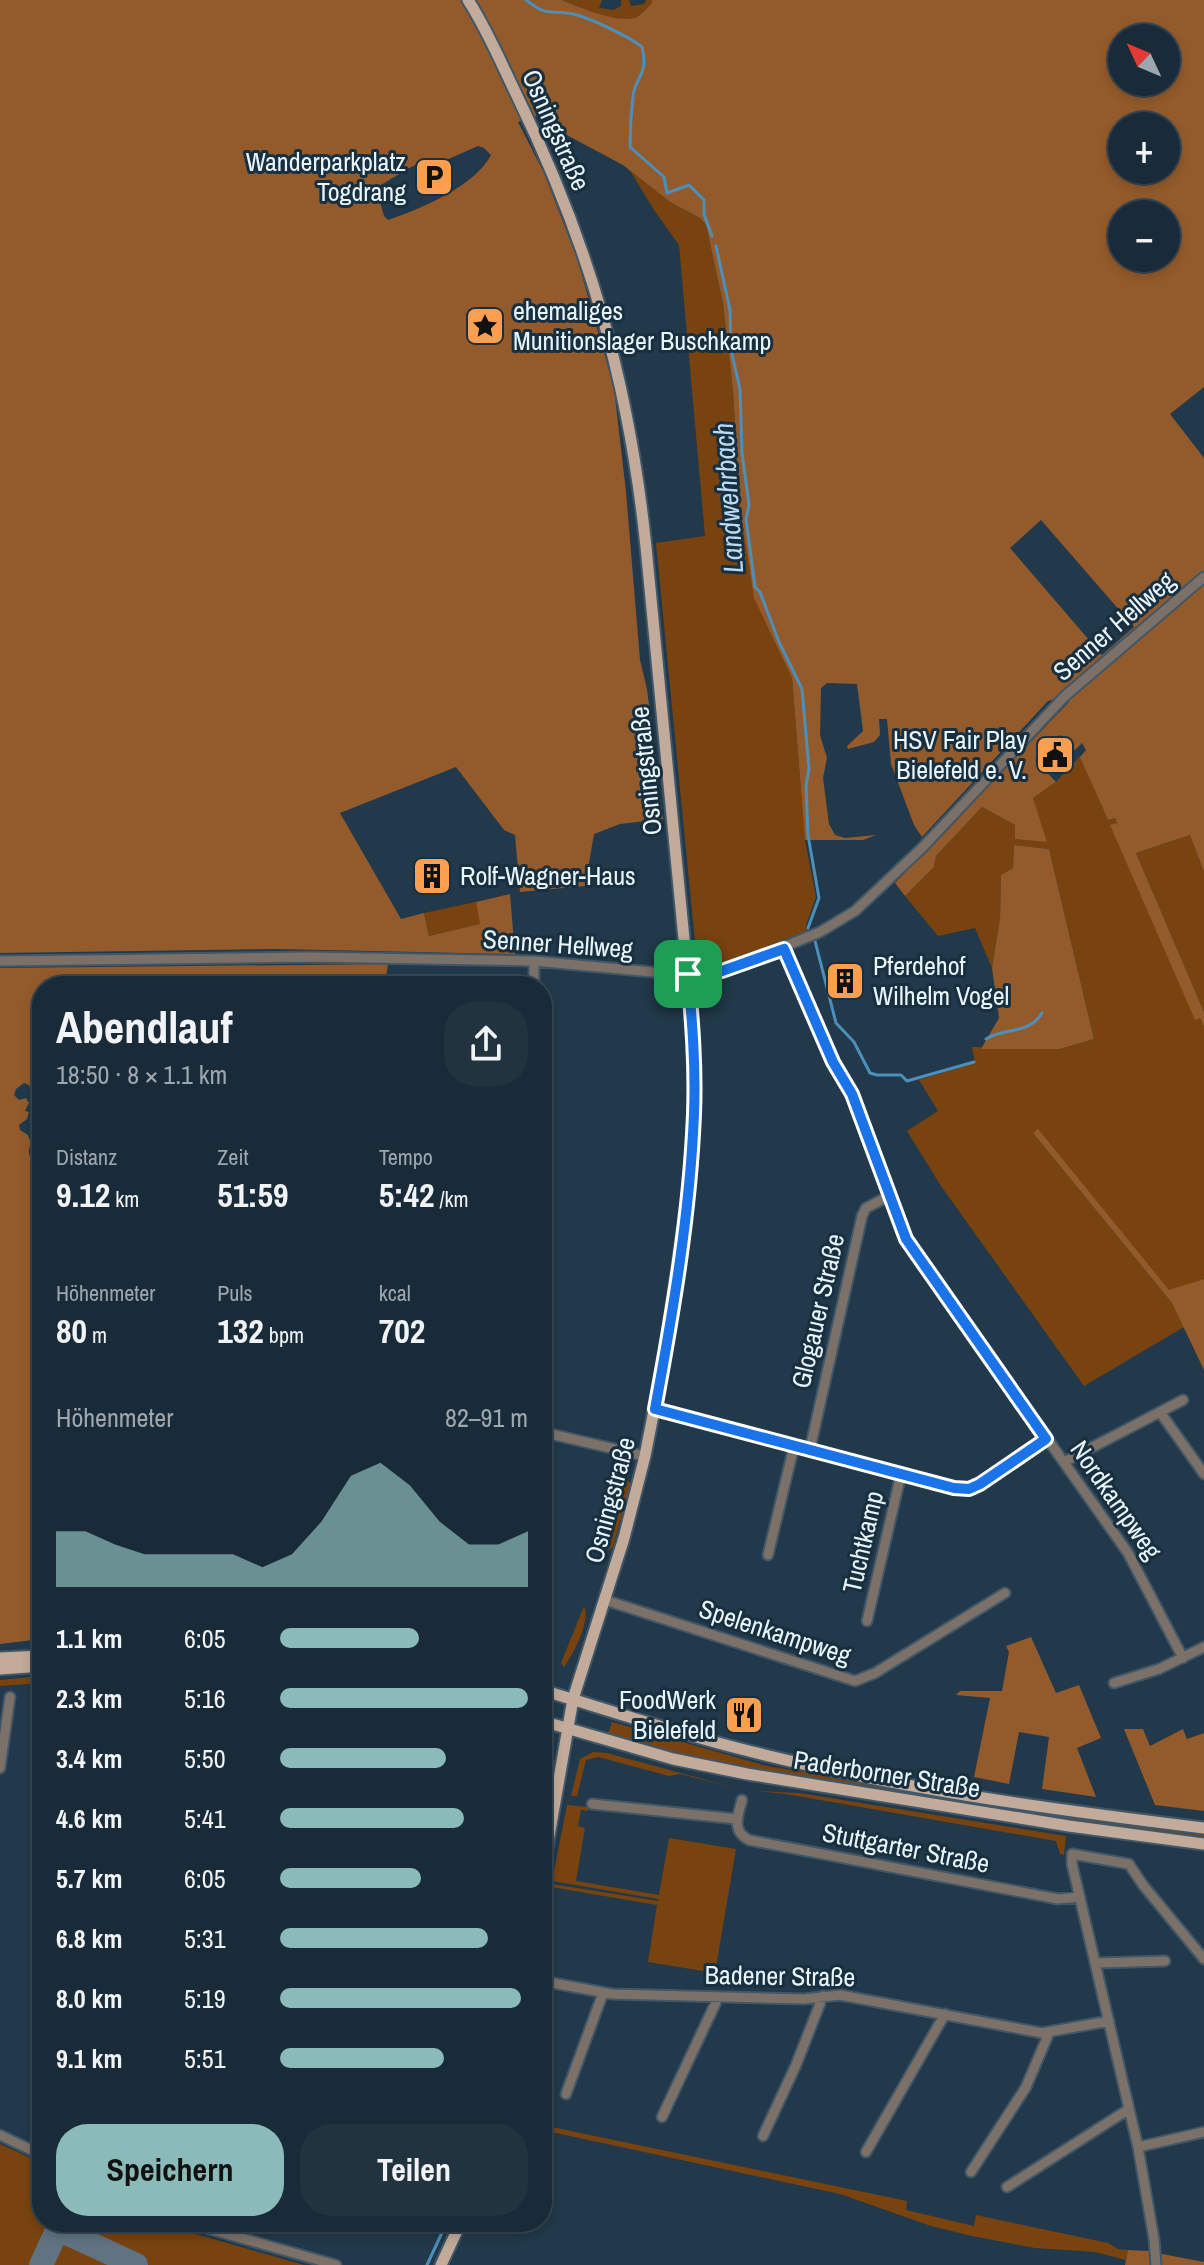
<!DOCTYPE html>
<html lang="de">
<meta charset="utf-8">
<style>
:root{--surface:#192b38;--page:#223340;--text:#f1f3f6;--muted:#9fa7ae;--line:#374753;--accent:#8bbbb9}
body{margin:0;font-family:"Archivo Narrow",sans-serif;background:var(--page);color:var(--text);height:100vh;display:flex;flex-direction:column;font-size:30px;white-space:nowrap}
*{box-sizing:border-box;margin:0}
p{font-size:26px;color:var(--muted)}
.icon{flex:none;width:44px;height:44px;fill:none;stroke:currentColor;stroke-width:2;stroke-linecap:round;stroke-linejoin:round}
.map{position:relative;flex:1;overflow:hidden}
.details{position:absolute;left:32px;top:976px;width:520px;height:1256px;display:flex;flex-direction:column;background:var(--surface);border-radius:32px;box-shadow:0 4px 12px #0003,0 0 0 2px var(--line)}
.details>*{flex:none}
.needle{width:52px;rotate:314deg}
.tools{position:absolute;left:1108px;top:24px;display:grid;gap:16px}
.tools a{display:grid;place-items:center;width:72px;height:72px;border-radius:50%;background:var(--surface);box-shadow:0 4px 12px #0003,0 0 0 2px var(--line);font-size:40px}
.pin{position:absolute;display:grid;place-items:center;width:68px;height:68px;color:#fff;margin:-34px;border-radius:16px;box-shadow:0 4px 12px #0006}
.round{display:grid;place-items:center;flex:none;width:84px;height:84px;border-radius:32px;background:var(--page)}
.head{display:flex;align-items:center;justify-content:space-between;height:136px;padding:0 24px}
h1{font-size:44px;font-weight:800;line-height:60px}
.figures{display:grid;grid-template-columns:repeat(3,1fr);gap:12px;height:136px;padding:8px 24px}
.figures div{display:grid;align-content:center}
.figures b{font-size:34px;font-weight:800}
.figures small{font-size:22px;font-weight:400}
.figures p{font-size:22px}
.chart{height:224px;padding:16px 24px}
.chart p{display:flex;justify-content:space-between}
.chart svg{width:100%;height:144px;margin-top:8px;fill:var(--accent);opacity:.7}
.button{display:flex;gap:16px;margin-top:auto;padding:16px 24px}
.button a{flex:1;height:92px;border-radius:32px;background:var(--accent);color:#111;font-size:32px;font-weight:800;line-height:92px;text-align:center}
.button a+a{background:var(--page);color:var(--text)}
ul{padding:0 24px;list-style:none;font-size:26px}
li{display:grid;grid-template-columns:128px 96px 1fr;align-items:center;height:60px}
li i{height:20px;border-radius:10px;background:var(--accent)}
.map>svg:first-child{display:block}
.green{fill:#78430f}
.forest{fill:#935b2b;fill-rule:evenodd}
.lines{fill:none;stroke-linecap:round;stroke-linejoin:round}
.stream{stroke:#4c8fbb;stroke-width:3}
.taxiway{stroke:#5f7382;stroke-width:24}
.minor-casing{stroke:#415767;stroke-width:13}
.major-casing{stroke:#415767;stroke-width:15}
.minor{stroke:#7c7169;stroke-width:9}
.major{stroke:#c2ab9a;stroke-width:11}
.route-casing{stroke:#fff;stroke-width:16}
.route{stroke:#1a73e8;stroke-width:10}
.labels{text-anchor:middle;stroke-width:6;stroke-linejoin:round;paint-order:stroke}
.street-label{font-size:26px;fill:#eaf6fe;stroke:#172f3f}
.poi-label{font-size:26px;fill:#eaf6fe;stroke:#172f3f;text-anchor:end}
.water-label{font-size:28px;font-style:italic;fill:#b9dbf4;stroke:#172f3f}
</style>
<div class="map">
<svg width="1204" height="2265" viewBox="0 0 1204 2265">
<rect width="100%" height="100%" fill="#21394a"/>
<path class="green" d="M 562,0 L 602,0 L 599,8 L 614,10 L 621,6 L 621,0 L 629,0 L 631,6 L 644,4 L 646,0 L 652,0 L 652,3 C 648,7 642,14 637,17 C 620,26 579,7 562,0 Z
M 623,165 L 670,202 L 700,218 L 706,225 L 723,303 L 733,391 L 740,508 L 773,637 L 792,678 L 805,840 L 816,897 L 806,925 L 807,932 L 724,962 L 701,958 L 696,952 L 656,543 L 705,536 L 679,245 L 654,210 L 631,172 Z
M 1080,756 L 1108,820 L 1115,818 L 1117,823 L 1111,826 L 1195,1019 L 1200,1018 L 1204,1027 L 1204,1279 L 1169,1291 L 1038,1130 L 1033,1133 L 1172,1303 L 1184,1327 L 1084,1386 L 941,1186 L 907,1131 L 938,1111 L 919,1080 L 975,1063 L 972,1047 L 1060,1049 L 1094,1039 L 1049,849 L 1014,845 L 1013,868 L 1001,875 L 1000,918 L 992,968 L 975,928 L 938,936 L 905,896 L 934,867 L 936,856 L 982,807 L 1046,842 L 1033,798 L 1056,782 Z
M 1190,835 L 1204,872 L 1204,1012 L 1136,853 Z
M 476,902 L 481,924 L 429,936 L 424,913 Z
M 628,1471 L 628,1481 L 631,1483 L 613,1547 L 607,1551 Z
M 584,1606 C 591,1621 573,1655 564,1667 L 561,1663 Z
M 42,1676 L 42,1683 L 0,1686 L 0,1680 Z
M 612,1722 L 767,1766 L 1051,1813 L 1204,1835 L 1204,1838 C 1099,1824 994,1808 889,1791 C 794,1776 700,1761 607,1736 Z
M 593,1752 L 607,1753 L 736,1788 L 680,1774 L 669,1776 L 598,1757 L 586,1760 L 577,1796 L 571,1796 L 580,1759 Z
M 756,1791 L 799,1793 L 1066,1836 L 1064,1855 L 1060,1854 L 1056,1841 L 786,1794 Z
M 567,1805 L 589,1807 L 588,1811 L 581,1810 L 578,1826 L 585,1828 L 576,1881 L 659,1895 L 669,1838 L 736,1849 L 715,1973 L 648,1962 L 657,1905 L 551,1887 L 552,1884 L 658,1901 L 658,1899 L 552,1881 Z
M 542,2125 L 907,2201 L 906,2210 L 974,2226 L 976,2215 L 1108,2243 L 1118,2249 L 1128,2250 L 1126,2260 L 1095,2252 L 1035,2248 L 972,2236 L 931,2226 L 840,2194 L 542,2130 Z
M 0,2144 L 42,2163 L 42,2222 L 166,2222 L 192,2233 L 304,2265 L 0,2265 Z"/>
<path class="forest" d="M 0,0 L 562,0 C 579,7 620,25 637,17 C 642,14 648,7 652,3 L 652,0 L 1204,0 L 1204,387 L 1170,414 L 1204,458 L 1204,872 L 1190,835 L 1136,853 L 1204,1012 L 1204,1027 L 1200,1018 L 1195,1020 L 1110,825 L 1117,823 L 1115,818 L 1108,820 L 1080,757 L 1086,750 L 1082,743 L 1075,750 L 1060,735 L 1035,760 L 1056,782 L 1033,798 L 1047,842 L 1015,839 L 1015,825 L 982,807 L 936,856 L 934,867 L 905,896 L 895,883 L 1069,702 L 1065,696 L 1048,701 L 922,837 L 914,825 L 891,764 L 887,719 L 879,719 L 880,735 L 874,742 L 848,749 L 847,746 L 863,731 L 857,684 L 827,683 L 821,688 L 820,735 L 827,758 L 823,778 L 829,824 L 835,835 L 845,838 L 876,835 L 863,840 L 805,840 L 792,678 L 754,598 L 740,508 L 733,391 L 723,303 L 706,225 L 700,218 L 670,202 L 623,165 L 546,124 L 541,125 L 537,116 L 518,122 L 544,173 L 577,258 L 614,388 L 626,492 L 640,660 L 647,689 L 663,819 L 620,824 L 594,834 L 585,886 L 520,892 L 515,835 L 504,830 L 456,767 L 340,813 L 401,919 L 424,913 L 429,936 L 480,924 L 476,902 L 510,894 L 515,954 L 278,949 L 0,953 ZM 1122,38 L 1166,38 L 1166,82 L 1122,82 ZM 1122,126 L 1166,126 L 1166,170 L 1122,170 ZM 478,146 L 484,148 L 491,155 C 475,186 421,209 388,220 L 384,216 L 376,188 L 409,168 L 431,158 L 435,165 ZM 1122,214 L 1166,214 L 1166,258 L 1122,258 ZM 1041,520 L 1134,627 L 1102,655 L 1010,548 Z
M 1014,845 L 1049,849 L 1094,1039 L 1060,1049 L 981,1049 L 999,1018 L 992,968 L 1000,918 L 1001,875 L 1013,868 Z
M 388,964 L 385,986 L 42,986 L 42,1088 L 31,1090 L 29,1085 L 24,1083 L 16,1089 L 14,1095 L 19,1100 L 26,1098 L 29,1103 L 25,1111 L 29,1112 L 27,1119 L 19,1125 L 20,1130 L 28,1135 L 31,1143 C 25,1156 33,1161 42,1171 L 42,1639 L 0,1644 L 0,968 Z
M 1038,1129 L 1169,1290 L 1204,1279 L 1204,1370 L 1172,1303 L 1033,1133 Z
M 1031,1637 L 1056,1693 L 1079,1685 L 1101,1738 L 1077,1748 L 1096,1797 L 1042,1789 L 1049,1737 L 1019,1732 L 1009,1784 L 974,1777 L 990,1698 L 956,1695 L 960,1691 L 1002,1691 L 1009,1652 L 1006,1646 Z
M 1124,1729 L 1143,1729 L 1150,1746 L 1183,1729 L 1187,1739 L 1204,1733 L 1204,1811 L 1155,1805 Z
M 1128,2250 L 1149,2251 L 1150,2265 L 1125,2265 Z
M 1157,2253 L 1204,2262 L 1204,2265 L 1158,2265 Z"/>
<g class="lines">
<path class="stream" d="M 526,0 C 546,15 545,11 567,13 C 583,14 630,37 642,47 C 649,75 635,77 633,96 C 631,113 630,129 630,147 L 664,177 L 667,193 L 689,185 L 704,200 L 704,214 L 712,236
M 716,246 L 730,310 L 731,350 L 740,389 L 742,453 L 749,505 L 746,519 L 755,587 L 760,592 L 779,642 L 802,689 L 809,769 L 806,786 L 808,835 L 819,898 L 808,928
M 815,941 L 836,1023 L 854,1042 L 870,1073 L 877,1075 L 901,1075 L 907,1081 L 974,1062
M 986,1039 C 1004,1027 1029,1035 1042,1013
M 427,2265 L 447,2222"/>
<path class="taxiway" d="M 58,2229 L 136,2265
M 41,2265 L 61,2222"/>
<g class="minor-casing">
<path id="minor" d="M 784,949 L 833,1062 L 852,1094 L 906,1239 L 1128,1553 L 1183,1658
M 0,961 L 309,957 L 534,961 L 674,974 L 709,972 L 732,968 L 820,932 L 855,911 L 923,847 L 1065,696 L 1204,577
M 534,961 L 534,986
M 655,1409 L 954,1488 L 969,1489 L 980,1484 L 1046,1439
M 1160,1412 L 1204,1474
M 542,1432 L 645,1456
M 810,1449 L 862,1216 L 866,1208 L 889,1196
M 1064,1462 L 1183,1400
M 768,1555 L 794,1446
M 605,1600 L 855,1681 L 875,1673 L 1005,1593
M 867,1621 L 901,1474
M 1114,1683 L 1159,1669 L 1204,1647
M 0,1768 L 10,1697
M 742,1800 C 738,1815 731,1831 749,1840 L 1058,1899 L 1080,1897
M 592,1804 L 737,1819
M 1096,1963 L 1165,1961
M 542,1981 L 612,1994 L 804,1999 L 840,1995 L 1042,2033 L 1109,2021
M 566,2094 L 603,1993
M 662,2117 L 718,1998
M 0,2135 L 42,2155
M 763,2136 L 796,2065 L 823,1996
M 1138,2147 L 1204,2132
M 866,2152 L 945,2014
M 971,2172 L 1026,2087 L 1049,2033
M 1007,2187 L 1129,2109
M 185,2222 L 336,2265
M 1156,2265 L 1154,2239 L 1138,2147 L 1072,1864 L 1072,1854 L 1129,1864 L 1143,1885 L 1204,1959"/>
</g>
<g class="major-casing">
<path id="major" d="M 468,0 C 488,31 502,65 518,98 C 590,246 629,384 646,547 L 693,1032 L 694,1111 L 690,1181 L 666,1349 L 645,1456 L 624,1538 L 573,1699 L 542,1876
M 0,1658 L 42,1656
M 0,1669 L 42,1666
M 542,1690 C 608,1710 674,1732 741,1749 C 892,1788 1049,1809 1204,1828
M 542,1721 L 673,1759 L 747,1774 L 1069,1826 L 1204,1844
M 441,2265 L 461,2222"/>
</g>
<use href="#minor" class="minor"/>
<use href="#major" class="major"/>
</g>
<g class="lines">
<g class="route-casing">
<path id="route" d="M 784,949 L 833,1062 L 852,1094 L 906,1239 L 1046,1439 L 980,1484 L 969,1489 L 954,1488 L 655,1409 C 673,1312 690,1213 694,1114 C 696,1067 692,1020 688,974 L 722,971 Z"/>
</g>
<use href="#route" class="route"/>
</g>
<defs>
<g id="parking-square" transform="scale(2)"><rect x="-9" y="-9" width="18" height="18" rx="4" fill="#fa9f4f" stroke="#172f3f"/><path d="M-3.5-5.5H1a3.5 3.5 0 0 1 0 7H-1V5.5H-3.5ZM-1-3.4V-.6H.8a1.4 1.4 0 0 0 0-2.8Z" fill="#111"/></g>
<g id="sight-square" transform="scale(2)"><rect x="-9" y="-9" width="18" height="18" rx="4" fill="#fa9f4f" stroke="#172f3f"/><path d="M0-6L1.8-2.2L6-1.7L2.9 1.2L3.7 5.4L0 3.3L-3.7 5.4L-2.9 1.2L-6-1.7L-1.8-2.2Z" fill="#111"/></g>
<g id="civic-square" transform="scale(2)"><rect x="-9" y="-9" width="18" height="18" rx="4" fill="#fa9f4f" stroke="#172f3f"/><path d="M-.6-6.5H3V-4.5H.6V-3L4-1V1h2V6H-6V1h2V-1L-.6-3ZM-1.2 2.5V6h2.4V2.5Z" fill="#111"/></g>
<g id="building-square" transform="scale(2)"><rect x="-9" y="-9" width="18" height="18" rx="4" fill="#fa9f4f" stroke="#172f3f"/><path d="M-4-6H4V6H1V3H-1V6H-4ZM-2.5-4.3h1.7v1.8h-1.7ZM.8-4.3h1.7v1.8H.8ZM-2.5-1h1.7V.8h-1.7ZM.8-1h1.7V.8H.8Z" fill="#111"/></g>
<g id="restaurant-square" transform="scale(2)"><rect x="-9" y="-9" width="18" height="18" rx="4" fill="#fa9f4f" stroke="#172f3f"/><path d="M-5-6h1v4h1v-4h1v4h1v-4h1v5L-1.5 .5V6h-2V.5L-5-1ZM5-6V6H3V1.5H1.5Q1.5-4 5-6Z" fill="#111"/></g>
</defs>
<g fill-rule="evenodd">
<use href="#parking-square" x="434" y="177"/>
<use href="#sight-square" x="485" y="326"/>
<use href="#civic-square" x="1055" y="755"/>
<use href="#building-square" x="432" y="876"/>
<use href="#building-square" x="845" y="981"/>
<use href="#restaurant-square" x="744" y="1715"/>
</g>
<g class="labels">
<g class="street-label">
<text transform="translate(556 130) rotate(66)" y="9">Osningstraße</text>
<text transform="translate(1114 626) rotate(-41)" y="9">Senner Hellweg</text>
<text transform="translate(646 771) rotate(-96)" y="9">Osningstraße</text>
<text transform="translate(558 944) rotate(4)" y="9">Senner Hellweg</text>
<text transform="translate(818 1311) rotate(-77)" y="9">Glogauer Straße</text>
<text transform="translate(610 1500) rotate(-75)" y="9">Osningstraße</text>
<text transform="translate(1116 1500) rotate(55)" y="9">Nordkampweg</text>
<text transform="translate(863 1542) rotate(-77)" y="9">Tuchtkamp</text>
<text transform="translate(775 1632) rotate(18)" y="9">Spelenkampweg</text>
<text transform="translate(887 1774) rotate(9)" y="9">Paderborner Straße</text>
<text transform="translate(906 1848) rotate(11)" y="9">Stuttgarter Straße</text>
<text transform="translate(780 1976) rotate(1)" y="9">Badener Straße</text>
</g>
<g class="poi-label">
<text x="406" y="171">Wanderparkplatz<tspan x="406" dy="30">Togdrang</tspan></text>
<text x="513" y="320" text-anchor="start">ehemaliges<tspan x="513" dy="30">Munitionslager Buschkamp</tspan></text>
<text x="1027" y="749">HSV Fair Play<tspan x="1027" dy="30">Bielefeld e. V.</tspan></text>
<text x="460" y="885" text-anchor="start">Rolf-Wagner-Haus</text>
<text x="873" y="975" text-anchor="start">Pferdehof<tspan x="873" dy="30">Wilhelm Vogel</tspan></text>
<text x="716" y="1709">FoodWerk<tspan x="716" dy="30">Bielefeld</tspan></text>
</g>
<g class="water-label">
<text transform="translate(728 498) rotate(-94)" y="10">Landwehrbach</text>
</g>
</g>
</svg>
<div class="tools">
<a><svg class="needle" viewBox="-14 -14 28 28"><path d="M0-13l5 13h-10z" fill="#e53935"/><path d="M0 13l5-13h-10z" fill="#9fa7ae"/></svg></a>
<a>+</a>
<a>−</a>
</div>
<div class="pin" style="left:688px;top:974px;background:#1e9e55"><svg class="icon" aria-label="arrive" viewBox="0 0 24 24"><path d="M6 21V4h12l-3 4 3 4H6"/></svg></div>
<section class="details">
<div class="head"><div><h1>Abendlauf</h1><p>18:50 · 8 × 1.1 km</p></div><a class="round"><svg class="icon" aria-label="share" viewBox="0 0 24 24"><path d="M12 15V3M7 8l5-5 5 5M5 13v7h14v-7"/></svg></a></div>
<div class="figures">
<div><p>Distanz</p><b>9.12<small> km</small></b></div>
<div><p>Zeit</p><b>51:59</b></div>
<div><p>Tempo</p><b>5:42<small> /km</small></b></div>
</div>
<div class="figures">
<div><p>Höhenmeter</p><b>80<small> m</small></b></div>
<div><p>Puls</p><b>132<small> bpm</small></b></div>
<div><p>kcal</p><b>702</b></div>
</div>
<div class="chart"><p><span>Höhenmeter</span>82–91 m</p>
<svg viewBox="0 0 160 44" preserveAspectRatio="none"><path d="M0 44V27L10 27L20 31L30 34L40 34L50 34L60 34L70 38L80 34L90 24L100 10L110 6L120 13L130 24L140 31L150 31L160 27V44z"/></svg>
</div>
<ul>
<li><b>1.1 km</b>6:05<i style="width:56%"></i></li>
<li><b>2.3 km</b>5:16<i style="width:100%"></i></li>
<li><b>3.4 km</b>5:50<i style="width:67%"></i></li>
<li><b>4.6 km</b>5:41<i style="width:74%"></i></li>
<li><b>5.7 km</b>6:05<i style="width:57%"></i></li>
<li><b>6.8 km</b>5:31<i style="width:84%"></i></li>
<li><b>8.0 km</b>5:19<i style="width:97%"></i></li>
<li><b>9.1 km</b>5:51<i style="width:66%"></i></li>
</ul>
<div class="button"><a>Speichern</a><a>Teilen</a></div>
</section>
</div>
